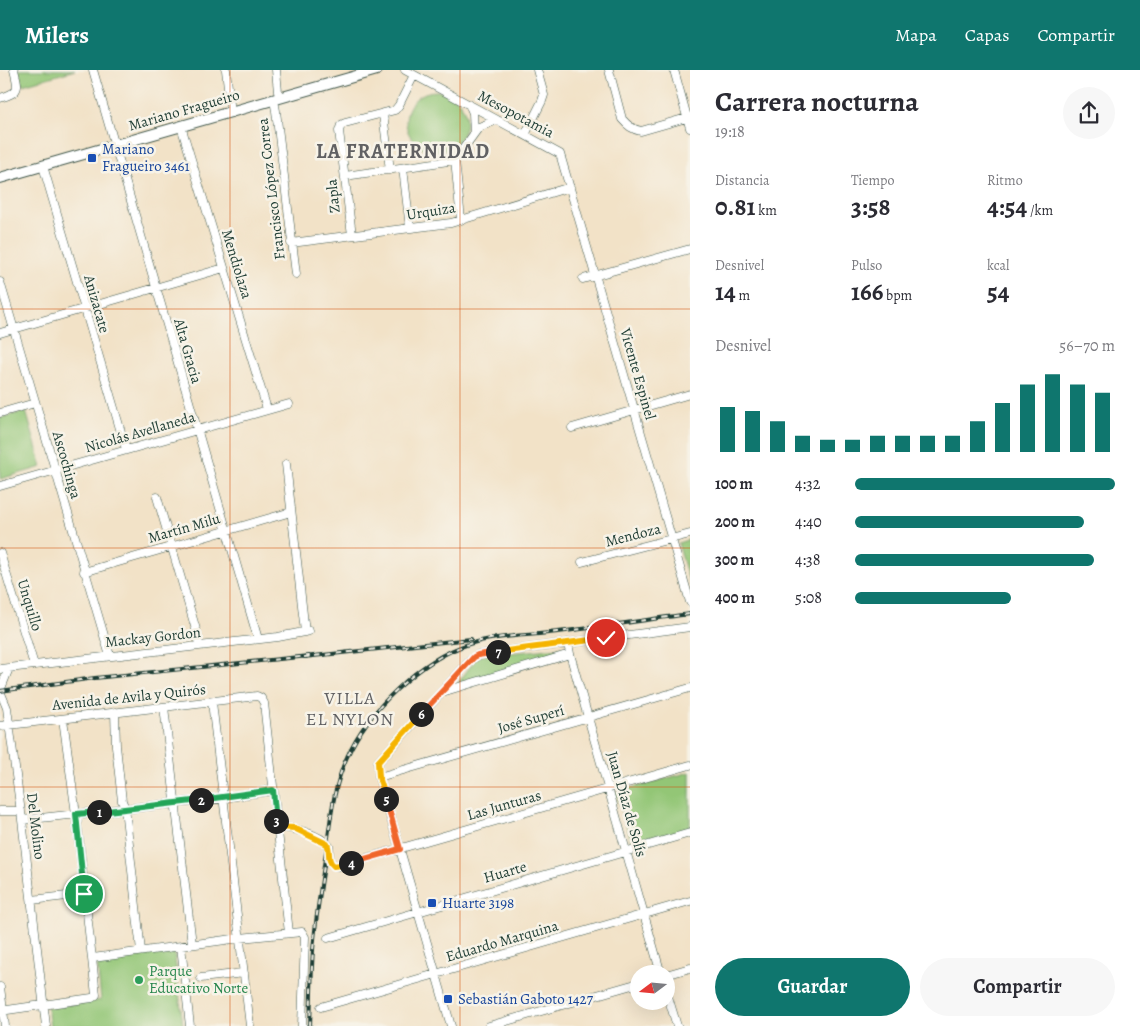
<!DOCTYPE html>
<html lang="es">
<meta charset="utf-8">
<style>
:root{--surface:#fff;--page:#f7f7f7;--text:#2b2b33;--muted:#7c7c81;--accent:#0f766e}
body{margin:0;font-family:Alegreya,serif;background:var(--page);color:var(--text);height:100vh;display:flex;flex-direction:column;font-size:19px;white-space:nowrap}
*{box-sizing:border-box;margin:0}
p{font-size:16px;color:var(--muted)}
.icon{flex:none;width:28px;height:28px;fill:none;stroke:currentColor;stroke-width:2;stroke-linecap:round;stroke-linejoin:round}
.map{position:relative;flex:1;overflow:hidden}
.drawer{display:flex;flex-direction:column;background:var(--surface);width:450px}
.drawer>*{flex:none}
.needle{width:32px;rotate:254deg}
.tools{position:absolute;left:630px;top:895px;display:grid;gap:10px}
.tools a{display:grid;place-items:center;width:45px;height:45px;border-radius:50%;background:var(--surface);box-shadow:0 5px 20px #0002;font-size:25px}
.pin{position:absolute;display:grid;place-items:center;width:42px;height:42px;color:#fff;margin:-21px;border:2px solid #fff;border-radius:50%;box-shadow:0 1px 5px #0007}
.km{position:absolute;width:25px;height:25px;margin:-12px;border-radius:50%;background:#222;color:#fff;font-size:14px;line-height:25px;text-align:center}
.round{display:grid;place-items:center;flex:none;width:52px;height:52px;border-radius:26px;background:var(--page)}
.headline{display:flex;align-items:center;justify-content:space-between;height:85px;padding:0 25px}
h1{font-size:28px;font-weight:700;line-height:38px}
.figures{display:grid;grid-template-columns:repeat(3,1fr);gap:8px;height:85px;padding:5px 25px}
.figures div{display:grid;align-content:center}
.figures b{font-size:25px;font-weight:700}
.figures small{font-size:14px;font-weight:400}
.figures p{font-size:14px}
.chart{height:140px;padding:10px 25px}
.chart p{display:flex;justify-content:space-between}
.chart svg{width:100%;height:90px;margin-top:5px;stroke:var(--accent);stroke-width:6}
.button{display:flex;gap:10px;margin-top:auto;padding:10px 25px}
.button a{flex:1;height:58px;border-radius:30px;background:var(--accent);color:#fff;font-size:20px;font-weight:700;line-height:58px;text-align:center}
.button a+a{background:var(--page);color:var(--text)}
ul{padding:0 25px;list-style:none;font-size:16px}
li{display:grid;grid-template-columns:80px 60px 1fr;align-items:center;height:38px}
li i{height:12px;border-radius:6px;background:var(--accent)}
header{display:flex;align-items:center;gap:30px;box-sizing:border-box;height:70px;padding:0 25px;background:var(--accent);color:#fff}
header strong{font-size:24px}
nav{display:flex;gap:28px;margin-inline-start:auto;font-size:18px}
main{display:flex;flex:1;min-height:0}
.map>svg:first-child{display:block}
.green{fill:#93c676;stroke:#598255}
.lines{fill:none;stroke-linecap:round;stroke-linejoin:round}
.minor-casing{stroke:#3f564a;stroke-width:9}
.major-casing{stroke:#3f564a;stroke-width:12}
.minor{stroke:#fff;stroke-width:8}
.major{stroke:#fff;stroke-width:10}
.rail-casing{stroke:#1f3d34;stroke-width:4}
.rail{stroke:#f7f3e8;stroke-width:2;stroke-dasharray:5.5;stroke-linecap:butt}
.split-1-casing{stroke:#fff;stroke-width:10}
.split-2-casing{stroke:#fff;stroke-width:10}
.split-3-casing{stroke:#fff;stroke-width:10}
.split-4-casing{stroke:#fff;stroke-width:10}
.split-5-casing{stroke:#fff;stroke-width:10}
.split-6-casing{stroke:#fff;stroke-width:10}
.split-7-casing{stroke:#fff;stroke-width:10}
.split-8-casing{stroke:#fff;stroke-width:10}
.split-1{stroke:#22a559;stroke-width:6}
.split-2{stroke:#22a559;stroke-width:6}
.split-3{stroke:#22a559;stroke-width:6}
.split-4{stroke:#f5b400;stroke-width:6}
.split-5{stroke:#f0652b;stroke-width:6}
.split-6{stroke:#f5b400;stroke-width:6}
.split-7{stroke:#f0652b;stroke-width:6}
.split-8{stroke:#f5b400;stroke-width:6}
.grid{fill:none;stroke:#d45610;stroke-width:1;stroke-opacity:0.55}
.transit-dot{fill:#1a4fb4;stroke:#f7f3e8;stroke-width:2}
.leisure-dot{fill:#2e9e5b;stroke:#f7f3e8;stroke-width:2}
.labels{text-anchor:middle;stroke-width:5;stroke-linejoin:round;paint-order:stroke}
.street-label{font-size:15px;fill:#1f3d34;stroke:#f7f3e8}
.transit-label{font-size:15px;fill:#164399;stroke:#f7f3e8;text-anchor:start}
.leisure-label{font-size:15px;fill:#27864d;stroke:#f7f3e8;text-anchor:start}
.quarter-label{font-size:18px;letter-spacing:1px;fill:#616163;stroke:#f7f3e8}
.district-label{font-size:20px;font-weight:bold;letter-spacing:1px;fill:#616163;stroke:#f7f3e8}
</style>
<header>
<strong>Milers</strong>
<nav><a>Mapa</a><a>Capas</a><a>Compartir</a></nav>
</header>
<main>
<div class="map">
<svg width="690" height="956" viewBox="0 0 690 956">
<rect width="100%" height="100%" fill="#f7f3e8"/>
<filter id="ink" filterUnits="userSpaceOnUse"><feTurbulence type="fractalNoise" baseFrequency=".02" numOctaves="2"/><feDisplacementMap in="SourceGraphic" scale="10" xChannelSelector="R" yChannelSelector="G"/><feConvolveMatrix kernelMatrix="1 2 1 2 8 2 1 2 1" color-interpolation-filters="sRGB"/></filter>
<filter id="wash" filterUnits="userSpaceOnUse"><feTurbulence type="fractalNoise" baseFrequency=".0096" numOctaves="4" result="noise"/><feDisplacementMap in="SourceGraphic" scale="20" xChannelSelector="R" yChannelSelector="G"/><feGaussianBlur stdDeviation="1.12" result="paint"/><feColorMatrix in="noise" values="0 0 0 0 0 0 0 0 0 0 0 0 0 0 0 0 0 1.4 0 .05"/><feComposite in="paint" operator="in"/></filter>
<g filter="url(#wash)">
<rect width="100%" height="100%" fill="#f2e2c7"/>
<path class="green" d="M 18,0 L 75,0 L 23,15 Z
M406 51a30 30 0 1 1 60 0a30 30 0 1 1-60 0Z
M 26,341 L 42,397 L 0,409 L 0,348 Z
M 690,469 L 690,515 L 678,473 Z
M 560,578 L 563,581 L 559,584 L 458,613 L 478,586 Z
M 690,702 L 690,759 L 633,776 L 616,722 Z
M 174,880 L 183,956 L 50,956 L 47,938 L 101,930 L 97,891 Z"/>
</g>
<g filter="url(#ink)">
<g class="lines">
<g class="minor-casing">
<path id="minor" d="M 93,0 L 258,569
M 226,0 L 231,43
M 276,0 L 278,22
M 405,0 L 560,84 L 690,532
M 609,0 L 622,49 C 628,56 632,59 641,61 L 690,47
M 674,0 L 690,58
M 0,28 C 20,22 19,19 14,0
M 274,30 L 276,41 L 296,204
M 469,34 L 473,43 L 474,63
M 383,44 L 390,100
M 181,56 L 267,339
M 525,65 L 542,31 L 544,25 L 537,0
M 43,96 L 126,379
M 403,98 L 410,158
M 345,106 L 455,90
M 461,150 L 455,90 L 479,57 L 497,50
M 352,165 L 339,61 L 341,55 L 345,53 L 395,40 L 399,35 L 414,5
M 291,173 L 451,153 L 570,117
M 583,209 L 690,179
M 0,212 L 110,586
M 0,263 L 224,198
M 0,343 L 35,333
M 572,358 L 690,324
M 286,394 L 305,562
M 0,416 L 289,334
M 157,427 L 197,563 L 199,576
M 0,483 L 34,595
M 582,492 L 690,464
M 84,502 L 291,442
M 568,573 L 570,584 L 661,904
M 0,599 L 278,567 L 309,561
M 0,621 L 7,638 L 22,750 L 46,956
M 0,621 L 9,598
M 442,622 L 570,584
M 212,632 L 250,956
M 164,637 L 192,874
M 115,642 L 116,676 L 122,731 L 125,738 L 141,881
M 0,656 L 257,626 L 261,628 L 264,633 L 289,863
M 379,707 L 690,618
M 0,741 L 21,741
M 22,750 L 224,728 L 273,720
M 277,757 C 291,757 320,764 329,776 C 329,786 328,796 339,796 L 690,695
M 32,830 L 84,824
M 328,868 L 690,763
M 181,876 L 190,956
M 93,888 L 240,868 L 302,862 L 305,867 L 302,956
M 666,905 L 690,898
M 201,908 L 244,903
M 0,917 L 5,956
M 666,920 L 677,956
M 321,937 L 690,831
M 0,941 L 92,928 L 96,925 L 76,744 L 63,649
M 451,956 L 379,707 L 378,692 L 470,591 L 478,585 L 690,557
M 489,956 L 639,913"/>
</g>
<g class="major-casing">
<path id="major" d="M 0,108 L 377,0"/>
</g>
<use href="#minor" class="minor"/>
<use href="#major" class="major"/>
<g class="rail-casing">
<path id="rail" d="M 304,587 L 471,569
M 0,621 L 95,608 L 309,586 L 307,587
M 310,956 C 311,931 311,906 313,880 C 316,845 322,810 327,775 C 331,745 334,715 347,687 C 367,641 421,589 469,574 C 494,566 522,566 548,563 C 595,558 643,550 690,544"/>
</g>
<use href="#rail" class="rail"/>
</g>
</g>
<g class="lines" filter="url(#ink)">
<g class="split-1-casing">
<path id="split-1" d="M 84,824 L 76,744 L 99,742"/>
</g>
<g class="split-2-casing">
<path id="split-2" d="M 99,742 L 201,730"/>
</g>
<g class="split-3-casing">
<path id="split-3" d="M 201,730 L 273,720 L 276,751"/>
</g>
<g class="split-4-casing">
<path id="split-4" d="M 276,751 L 277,757 L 294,758 L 327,774 C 331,781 326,790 334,796 L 351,793"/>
</g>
<g class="split-5-casing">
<path id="split-5" d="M 351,793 L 400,779 L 386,729"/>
</g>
<g class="split-6-casing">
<path id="split-6" d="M 386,729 L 379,707 L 378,692 L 421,644"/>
</g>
<g class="split-7-casing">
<path id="split-7" d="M 421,644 L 474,587 L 478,585 L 498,582"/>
</g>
<g class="split-8-casing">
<path id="split-8" d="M 498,582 L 606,568"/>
</g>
<use href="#split-1" class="split-1"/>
<use href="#split-2" class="split-2"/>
<use href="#split-3" class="split-3"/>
<use href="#split-4" class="split-4"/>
<use href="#split-5" class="split-5"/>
<use href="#split-6" class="split-6"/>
<use href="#split-7" class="split-7"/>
<use href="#split-8" class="split-8"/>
</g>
<path class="grid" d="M 230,0 L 230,956M 460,0 L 460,956M 0,239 L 690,239M 0,478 L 690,478M 0,717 L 690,717"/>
<g class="transit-dot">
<rect x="87" y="83" width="10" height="10" rx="2.5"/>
<rect x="427" y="828" width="10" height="10" rx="2.5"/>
<rect x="443" y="924" width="10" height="10" rx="2.5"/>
</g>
<circle class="leisure-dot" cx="139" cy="910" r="5"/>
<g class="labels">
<g class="street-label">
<text transform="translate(184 40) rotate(-16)" y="5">Mariano Fragueiro</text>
<text transform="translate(516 44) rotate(28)" y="5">Mesopotamia</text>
<text transform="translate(271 119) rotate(-97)" y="5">Francisco López Correa</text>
<text transform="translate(333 126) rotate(-96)" y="5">Zapla</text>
<text transform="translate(431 141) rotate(-9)" y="5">Urquiza</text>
<text transform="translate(237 194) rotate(73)" y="5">Mendiolaza</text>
<text transform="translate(97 234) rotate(74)" y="5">Anizacate</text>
<text transform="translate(188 281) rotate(74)" y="5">Alta Gracia</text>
<text transform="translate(638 304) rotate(74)" y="5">Vicente Espinel</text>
<text transform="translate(140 362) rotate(-16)" y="5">Nicolás Avellaneda</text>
<text transform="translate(67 395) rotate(74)" y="5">Ascochinga</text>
<text transform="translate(184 458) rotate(-16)" y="5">Martín Milu</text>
<text transform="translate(633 465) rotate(-14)" y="5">Mendoza</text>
<text transform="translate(30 535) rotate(73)" y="5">Unquillo</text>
<text transform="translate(153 567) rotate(-6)" y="5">Mackay Gordon</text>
<text transform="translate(129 627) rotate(-6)" y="5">Avenida de Avila y Quirós</text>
<text transform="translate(531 649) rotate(-16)" y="5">José Superí</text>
<text transform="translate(627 734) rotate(74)" y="5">Juan Díaz de Solís</text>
<text transform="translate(504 735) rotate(-16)" y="5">Las Junturas</text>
<text transform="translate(36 756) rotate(83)" y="5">Del Molino</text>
<text transform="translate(505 802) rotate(-16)" y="5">Huarte</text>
<text transform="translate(502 871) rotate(-16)" y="5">Eduardo Marquina</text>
</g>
<g class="transit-label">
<text x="102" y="84">Mariano<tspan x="102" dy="17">Fragueiro 3461</tspan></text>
<text x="442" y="838">Huarte 3198</text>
<text x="458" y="934">Sebastián Gaboto 1427</text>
</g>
<g class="leisure-label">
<text x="149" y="906">Parque<tspan x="149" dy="17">Educativo Norte</tspan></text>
</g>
<g class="quarter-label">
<text x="350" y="634">VILLA<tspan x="350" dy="21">EL NYLON</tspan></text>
</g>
<g class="district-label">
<text x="403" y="88">LA FRATERNIDAD</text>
</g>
</g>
</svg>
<div class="tools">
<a><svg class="needle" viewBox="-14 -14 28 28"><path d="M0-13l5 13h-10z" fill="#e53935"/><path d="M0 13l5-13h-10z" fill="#7c7c81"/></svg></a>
</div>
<div class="pin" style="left:84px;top:824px;background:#1e9e55"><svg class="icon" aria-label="arrive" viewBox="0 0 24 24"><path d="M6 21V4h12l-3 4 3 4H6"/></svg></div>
<div class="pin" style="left:606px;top:568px;background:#d93025"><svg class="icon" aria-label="check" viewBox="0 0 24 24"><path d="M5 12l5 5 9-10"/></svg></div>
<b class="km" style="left:99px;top:742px">1</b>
<b class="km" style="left:201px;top:730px">2</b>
<b class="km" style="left:276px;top:751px">3</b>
<b class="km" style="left:351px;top:793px">4</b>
<b class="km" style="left:386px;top:729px">5</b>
<b class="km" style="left:421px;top:644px">6</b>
<b class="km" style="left:498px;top:582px">7</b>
</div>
<section class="drawer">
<div class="headline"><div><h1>Carrera nocturna</h1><p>19:18</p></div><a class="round"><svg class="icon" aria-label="share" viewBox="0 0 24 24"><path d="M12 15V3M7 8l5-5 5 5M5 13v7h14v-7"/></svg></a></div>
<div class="figures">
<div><p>Distancia</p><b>0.81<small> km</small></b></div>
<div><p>Tiempo</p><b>3:58</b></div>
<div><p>Ritmo</p><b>4:54<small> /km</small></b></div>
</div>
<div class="figures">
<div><p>Desnivel</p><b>14<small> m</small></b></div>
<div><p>Pulso</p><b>166<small> bpm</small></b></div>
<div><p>kcal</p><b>54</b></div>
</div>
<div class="chart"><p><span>Desnivel</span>56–70 m</p>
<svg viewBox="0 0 160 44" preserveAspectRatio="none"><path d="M5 44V22M15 44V24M25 44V29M35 44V36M45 44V38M55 44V38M65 44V36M75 44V36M85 44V36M95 44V36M105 44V29M115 44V20M125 44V11M135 44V6M145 44V11M155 44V15"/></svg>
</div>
<ul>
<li><b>100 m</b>4:32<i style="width:100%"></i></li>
<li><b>200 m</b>4:40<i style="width:88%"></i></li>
<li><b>300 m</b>4:38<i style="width:92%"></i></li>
<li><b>400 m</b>5:08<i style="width:60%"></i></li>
</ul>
<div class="button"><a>Guardar</a><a>Compartir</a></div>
</section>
</main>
